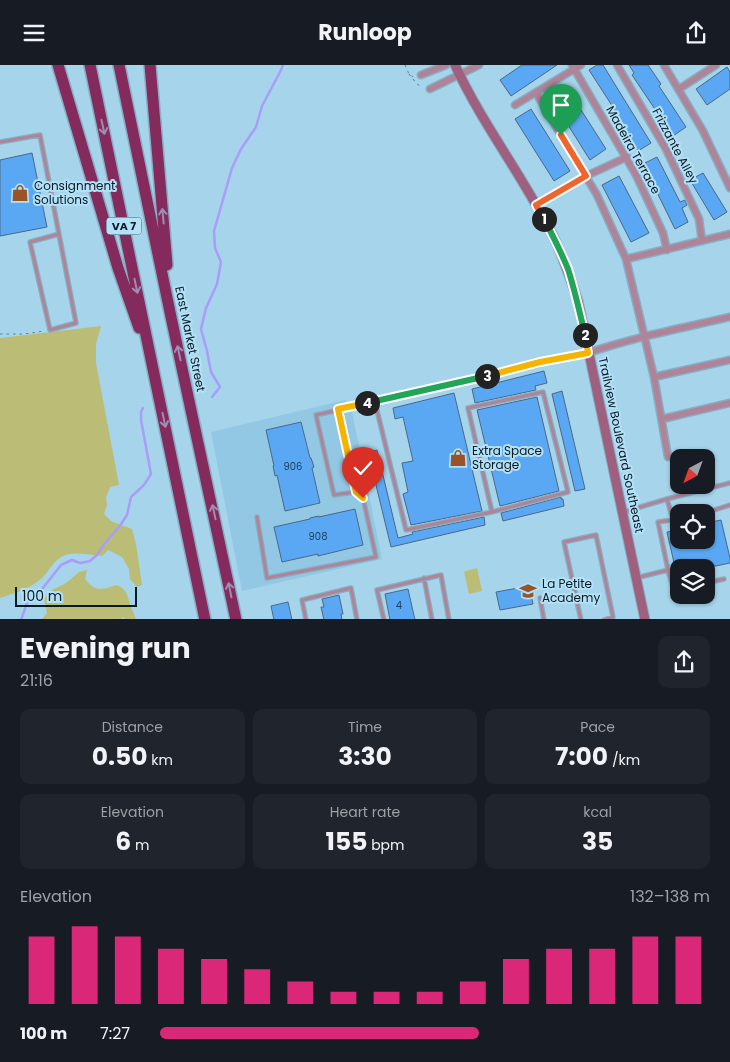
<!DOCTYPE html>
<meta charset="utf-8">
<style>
:root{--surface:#171b24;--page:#20242c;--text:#f1f3f6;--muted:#9ea1a6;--accent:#db2777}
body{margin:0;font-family:Poppins,sans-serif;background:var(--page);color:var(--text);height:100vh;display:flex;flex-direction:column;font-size:19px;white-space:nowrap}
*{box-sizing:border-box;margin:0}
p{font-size:16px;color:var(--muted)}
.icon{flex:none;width:28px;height:28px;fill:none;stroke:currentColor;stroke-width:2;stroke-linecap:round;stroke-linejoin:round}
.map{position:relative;height:554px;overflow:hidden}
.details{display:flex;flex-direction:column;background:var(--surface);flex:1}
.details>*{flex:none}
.needle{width:32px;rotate:221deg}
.tools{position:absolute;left:670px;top:384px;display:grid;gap:10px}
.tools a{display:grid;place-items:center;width:45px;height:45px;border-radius:10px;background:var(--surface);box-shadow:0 1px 4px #0004;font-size:25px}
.scale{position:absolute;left:15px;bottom:12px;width:122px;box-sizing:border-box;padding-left:5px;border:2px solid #081a22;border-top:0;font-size:14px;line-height:18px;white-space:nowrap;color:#081a22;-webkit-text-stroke:4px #b3e1f8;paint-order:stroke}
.pin{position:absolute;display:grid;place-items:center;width:42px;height:42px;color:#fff;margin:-51px -21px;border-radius:50% 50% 50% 0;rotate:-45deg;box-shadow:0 0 5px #0007}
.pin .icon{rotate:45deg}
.km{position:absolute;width:25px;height:25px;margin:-12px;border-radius:50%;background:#222;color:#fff;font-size:14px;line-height:25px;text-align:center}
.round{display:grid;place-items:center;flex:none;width:52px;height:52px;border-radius:10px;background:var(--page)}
.summary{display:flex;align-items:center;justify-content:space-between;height:85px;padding:0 20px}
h1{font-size:28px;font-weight:700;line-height:38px}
.metrics{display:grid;grid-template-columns:repeat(3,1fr);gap:8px;height:85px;padding:5px 20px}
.metrics div{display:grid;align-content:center;border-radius:10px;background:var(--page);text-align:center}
.metrics b{font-size:25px;font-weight:700}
.metrics small{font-size:14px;font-weight:400}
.metrics p{font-size:14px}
.chart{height:140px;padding:10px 20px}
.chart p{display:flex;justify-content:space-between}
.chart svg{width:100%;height:90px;margin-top:5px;stroke:var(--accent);stroke-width:6}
ul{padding:0 20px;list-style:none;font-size:16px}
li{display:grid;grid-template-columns:80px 60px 1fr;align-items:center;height:38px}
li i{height:12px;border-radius:6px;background:var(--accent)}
header{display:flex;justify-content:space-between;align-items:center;height:65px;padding:0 20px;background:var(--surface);font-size:22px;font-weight:700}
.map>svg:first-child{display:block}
.built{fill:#92c8e3}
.green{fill:#bbbd77}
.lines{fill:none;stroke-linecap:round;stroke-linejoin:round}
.stream{stroke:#aa9cfa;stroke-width:2.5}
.building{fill:#5aa8f3;stroke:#4c6885}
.lane-casing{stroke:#86afc3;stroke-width:5.5}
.street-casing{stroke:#86afc3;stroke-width:9}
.secondary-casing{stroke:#86afc3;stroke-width:11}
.highway-casing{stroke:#86afc3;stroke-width:14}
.path{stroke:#5f8191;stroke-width:1;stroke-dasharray:2.5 4;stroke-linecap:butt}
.lane{stroke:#b08498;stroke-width:3}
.street{stroke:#b08498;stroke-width:6}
.secondary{stroke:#9f5f7e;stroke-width:9}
.highway{stroke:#842a5c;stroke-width:11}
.oneway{stroke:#9e8fb2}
.split-1-casing{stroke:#fff;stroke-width:10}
.split-2-casing{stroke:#fff;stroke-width:10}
.split-3-casing{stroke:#fff;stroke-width:10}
.split-4-casing{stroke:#fff;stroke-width:10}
.split-5-casing{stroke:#fff;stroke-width:10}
.split-1{stroke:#f0652b;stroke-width:6}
.split-2{stroke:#22a559;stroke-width:6}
.split-3{stroke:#f5b400;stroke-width:6}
.split-4{stroke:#22a559;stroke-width:6}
.split-5{stroke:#f5b400;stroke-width:6}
.labels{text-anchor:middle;stroke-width:4;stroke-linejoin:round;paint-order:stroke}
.number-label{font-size:10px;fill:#1c3e56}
.shield{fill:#b3e1f8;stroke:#3b5662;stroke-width:1}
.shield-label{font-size:11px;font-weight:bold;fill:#081a22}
.street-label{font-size:12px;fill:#081a22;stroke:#b3e1f8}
.poi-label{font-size:12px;fill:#081a22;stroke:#b3e1f8;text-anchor:start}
</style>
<header><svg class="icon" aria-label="menu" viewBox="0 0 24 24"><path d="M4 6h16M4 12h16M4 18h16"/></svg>Runloop<svg class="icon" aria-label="share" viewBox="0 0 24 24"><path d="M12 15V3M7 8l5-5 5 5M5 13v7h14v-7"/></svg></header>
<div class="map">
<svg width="730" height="555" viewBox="0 0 730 555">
<rect width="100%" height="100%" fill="#a6d4eb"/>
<path class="built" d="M 345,335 L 351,342 L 382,494 L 242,526 L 211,367 Z"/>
<path class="green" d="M 101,261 L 96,279 L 96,298 L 119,420 L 110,422 L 106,433 L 107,440 L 104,449 L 111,456 L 132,464 L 136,479 L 142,520 L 137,522 L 130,514 L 129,504 L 122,492 L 108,485 L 102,491 C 90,490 74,486 63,491 C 54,495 49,506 42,513 C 30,524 15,528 0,533 L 0,273 Z
M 477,503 L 482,526 L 469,529 L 464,507 L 466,506 Z
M 87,505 L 85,514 C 95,527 102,525 116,520 C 127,524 127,529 130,539 C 132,544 134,549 136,554 L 125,554 L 122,552 L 122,555 L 42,554 L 47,548 L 44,534 L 52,525 L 66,518 L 79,507 Z"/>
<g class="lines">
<path class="stream" d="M 212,332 L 220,322 L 211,307 L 207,286 L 201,264 L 206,243 L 217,219 L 221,197 L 215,183 L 214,166 L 232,103 L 241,84 L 256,62 L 262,41 L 280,7 L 283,0
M 21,555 L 27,538 L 34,531 L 39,528 L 61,500 L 72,495 L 80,498 L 90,496 L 97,490 L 105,478 L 119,462 L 127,450 L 131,432 L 144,420 L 151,409 L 141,355 L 141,347 L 143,343"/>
</g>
<path class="building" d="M 522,0 L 557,0 L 511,31 L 500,15 Z
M 597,0 L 603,0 L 651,78 L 638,86 L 618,54 L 620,53 L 589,5 Z
M 629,0 L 648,0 L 661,19 L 659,21 L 686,62 L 673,71 L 632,10 L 634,8 Z
M 727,2 L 730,7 L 730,24 L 707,40 L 696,24 Z
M 567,23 L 606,84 L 590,95 L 551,33 Z
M 531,44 L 570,106 L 554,116 L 515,54 Z
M 32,88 L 47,162 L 0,171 L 0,95 Z
M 657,92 L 680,137 L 685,135 L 687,140 L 682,143 L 688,157 L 675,164 L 643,99 Z
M 703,108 L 727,147 L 714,155 L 690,115 Z
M 619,111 L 649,168 L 631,177 L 602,120 Z
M 544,306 L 547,318 L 535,321 L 536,325 L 475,338 L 472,324 Z
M 562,326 L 585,424 L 575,426 L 552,329 Z
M 454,328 L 482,446 L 411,460 L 403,429 L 408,427 L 402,398 L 413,396 L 403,352 L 395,354 L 393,343 Z
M 537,332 L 559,426 L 500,441 L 477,345 Z
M 301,357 L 310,393 L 311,393 L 314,402 L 312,403 L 320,438 L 285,446 L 277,410 L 275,411 L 273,401 L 274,401 L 266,365 Z
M 377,385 L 398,473 L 413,469 L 412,467 L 484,452 L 485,460 L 391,482 L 368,387 Z
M 561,432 L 561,434 L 563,434 L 564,441 L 503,456 L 501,448 Z
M 355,444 L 363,480 L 318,491 L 318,489 L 282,497 L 274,462 L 310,454 L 310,453 L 319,451 L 319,452 Z
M 721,455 L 730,493 L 730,498 L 706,503 L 706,502 L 675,502 L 667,467 L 679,465 L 679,475 L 706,475 L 706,458 Z
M 529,521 L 533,539 L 500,545 L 496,527 Z
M 408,524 L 415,555 L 390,555 L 385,529 Z
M 339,530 L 343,549 L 341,549 L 342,555 L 324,555 L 321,542 L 324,542 L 322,534 Z
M 288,537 L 292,555 L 274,555 L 271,541 Z"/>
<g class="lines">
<g class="lane-casing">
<path id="lane" d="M 0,77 L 40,70 L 76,258 L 50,265 L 30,177 L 59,169
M 375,337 L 406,465 L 492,447 L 468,343 L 543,327 L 568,427 L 492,447
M 338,344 L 355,427 L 334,430 L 316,350 L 462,317 L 540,297 L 588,288
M 667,434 L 730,418
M 711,446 L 730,440
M 624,447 L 667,434 L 673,455
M 257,452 L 267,513 L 376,492 L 363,433 L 355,427
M 668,505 L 658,457 L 679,454
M 424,513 L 432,555
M 636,513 L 668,505 L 674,526 L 679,525
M 706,518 L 724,514
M 540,533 L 544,555
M 306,555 L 302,535 L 351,523 L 357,555
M 384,555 L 377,525 L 441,510 L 449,555
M 581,555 L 564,477 L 596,470 L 613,552 L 604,555"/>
</g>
<g class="street-casing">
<path id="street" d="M 572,0 L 636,110 L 663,168 L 667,185
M 617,0 L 666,84 L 699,154 L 702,176
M 664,0 L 703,66 L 730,123
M 421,10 L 446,0
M 430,24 L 479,0
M 679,24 L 716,0
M 536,28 L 597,130 L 626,194 L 654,312
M 515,40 L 581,0
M 536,140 L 586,111 L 627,92
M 626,194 L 730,169
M 588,288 C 634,272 683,263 730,252
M 662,354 L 730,338
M 668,392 L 654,312 L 730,295"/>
</g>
<g class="secondary-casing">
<path id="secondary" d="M 455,0 C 483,61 526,115 555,175 C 564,195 571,215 578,236 L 645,555"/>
</g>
<g class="highway-casing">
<path id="highway" d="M 58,0 L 118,203 L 139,263
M 90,0 L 205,555
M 119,0 L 171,252 L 236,555
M 150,0 L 167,200"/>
</g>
<path class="path" d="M 405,0 L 409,9 L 413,12
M 409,9 L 417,19 L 422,22
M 0,269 L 24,269 L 44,266"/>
<use href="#lane" class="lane"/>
<use href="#street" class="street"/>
<use href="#secondary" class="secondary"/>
<use href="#highway" class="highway"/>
</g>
<defs><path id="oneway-shaft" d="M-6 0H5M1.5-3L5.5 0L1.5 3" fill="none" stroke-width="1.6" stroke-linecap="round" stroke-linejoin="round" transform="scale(1.25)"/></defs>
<g class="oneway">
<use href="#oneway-shaft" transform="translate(103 62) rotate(78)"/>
<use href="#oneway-shaft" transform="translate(163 151) rotate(-95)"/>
<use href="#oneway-shaft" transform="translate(136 221) rotate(78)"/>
<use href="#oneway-shaft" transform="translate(179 288) rotate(-102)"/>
<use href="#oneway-shaft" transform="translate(164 355) rotate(78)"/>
<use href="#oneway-shaft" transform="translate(214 447) rotate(-102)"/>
<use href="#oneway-shaft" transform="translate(230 525) rotate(-101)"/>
</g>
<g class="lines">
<g class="split-1-casing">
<path id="split-1" d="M 544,154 L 536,140 L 586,111 L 561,70"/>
</g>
<g class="split-2-casing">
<path id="split-2" d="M 544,154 C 553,171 561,187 568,204 C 575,226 580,248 585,270"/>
</g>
<g class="split-3-casing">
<path id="split-3" d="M 487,311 L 540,297 L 588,288 L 585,270"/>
</g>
<g class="split-4-casing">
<path id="split-4" d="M 367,338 L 487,311"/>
</g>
<g class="split-5-casing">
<path id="split-5" d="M 363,433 L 356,427 L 338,344 L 367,338"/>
</g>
<use href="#split-1" class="split-1"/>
<use href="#split-2" class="split-2"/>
<use href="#split-3" class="split-3"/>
<use href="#split-4" class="split-4"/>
<use href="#split-5" class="split-5"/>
</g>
<defs>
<g id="shop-bare" transform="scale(1.35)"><path d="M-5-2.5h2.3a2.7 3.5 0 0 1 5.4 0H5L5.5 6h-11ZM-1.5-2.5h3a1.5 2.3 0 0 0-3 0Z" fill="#995329" stroke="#b3e1f8" stroke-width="2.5" paint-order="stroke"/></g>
<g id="school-bare" transform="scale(1.35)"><path d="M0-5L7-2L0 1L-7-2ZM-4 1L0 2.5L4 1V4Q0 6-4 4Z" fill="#995329" stroke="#b3e1f8" stroke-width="2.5" paint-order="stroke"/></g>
</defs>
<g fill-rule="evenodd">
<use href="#shop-bare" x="20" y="128"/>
<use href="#shop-bare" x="458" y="393"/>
<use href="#school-bare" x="528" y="526"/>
</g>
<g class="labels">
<g class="number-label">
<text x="293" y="405">906</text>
<text x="318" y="475">908</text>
<text x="399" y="544">4</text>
</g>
<rect class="shield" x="106.5" y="152.5" width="35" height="17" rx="4"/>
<g class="shield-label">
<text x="124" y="165">VA 7</text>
</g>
<g class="street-label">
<text transform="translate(675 81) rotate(62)" y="4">Frizzante Alley</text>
<text transform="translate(633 85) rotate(61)" y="4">Madeira Terrace</text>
<text transform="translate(190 274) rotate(78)" y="4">East Market Street</text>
<text transform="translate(621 380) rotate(78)" y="4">Trailview Boulevard Southeast</text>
</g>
<g class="poi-label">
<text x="34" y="125">Consignment<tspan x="34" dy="14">Solutions</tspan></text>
<text x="472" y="390">Extra Space<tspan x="472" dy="14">Storage</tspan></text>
<text x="542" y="523">La Petite<tspan x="542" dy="14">Academy</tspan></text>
</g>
</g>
</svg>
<div class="tools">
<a><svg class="needle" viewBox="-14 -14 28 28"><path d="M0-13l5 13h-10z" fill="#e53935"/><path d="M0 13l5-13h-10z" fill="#9ea1a6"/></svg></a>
<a><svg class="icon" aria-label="locate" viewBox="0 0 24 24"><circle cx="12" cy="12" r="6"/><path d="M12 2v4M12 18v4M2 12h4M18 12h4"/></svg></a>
<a><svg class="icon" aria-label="layers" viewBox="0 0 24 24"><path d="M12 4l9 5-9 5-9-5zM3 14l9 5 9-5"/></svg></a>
</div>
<div class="scale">100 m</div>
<div class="pin" style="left:561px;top:70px;background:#1e9e55"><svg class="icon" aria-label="arrive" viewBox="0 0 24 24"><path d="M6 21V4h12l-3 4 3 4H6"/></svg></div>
<div class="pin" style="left:363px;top:433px;background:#d93025"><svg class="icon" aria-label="check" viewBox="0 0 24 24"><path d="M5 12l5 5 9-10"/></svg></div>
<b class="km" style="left:544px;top:154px">1</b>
<b class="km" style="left:585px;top:270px">2</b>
<b class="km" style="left:487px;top:311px">3</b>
<b class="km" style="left:367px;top:338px">4</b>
</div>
<section class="details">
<div class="summary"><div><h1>Evening run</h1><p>21:16</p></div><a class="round"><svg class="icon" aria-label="share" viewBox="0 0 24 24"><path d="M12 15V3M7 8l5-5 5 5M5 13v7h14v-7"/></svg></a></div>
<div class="metrics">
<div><p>Distance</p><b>0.50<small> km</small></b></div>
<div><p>Time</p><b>3:30</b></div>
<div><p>Pace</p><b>7:00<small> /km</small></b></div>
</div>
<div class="metrics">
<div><p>Elevation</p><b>6<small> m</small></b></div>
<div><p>Heart rate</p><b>155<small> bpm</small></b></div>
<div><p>kcal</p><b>35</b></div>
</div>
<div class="chart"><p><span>Elevation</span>132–138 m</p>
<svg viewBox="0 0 160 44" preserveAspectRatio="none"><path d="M5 44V11M15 44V6M25 44V11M35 44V17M45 44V22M55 44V27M65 44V33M75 44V38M85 44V38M95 44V38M105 44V33M115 44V22M125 44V17M135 44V17M145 44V11M155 44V11"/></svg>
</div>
<ul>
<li><b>100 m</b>7:27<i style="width:58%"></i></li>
</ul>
</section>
